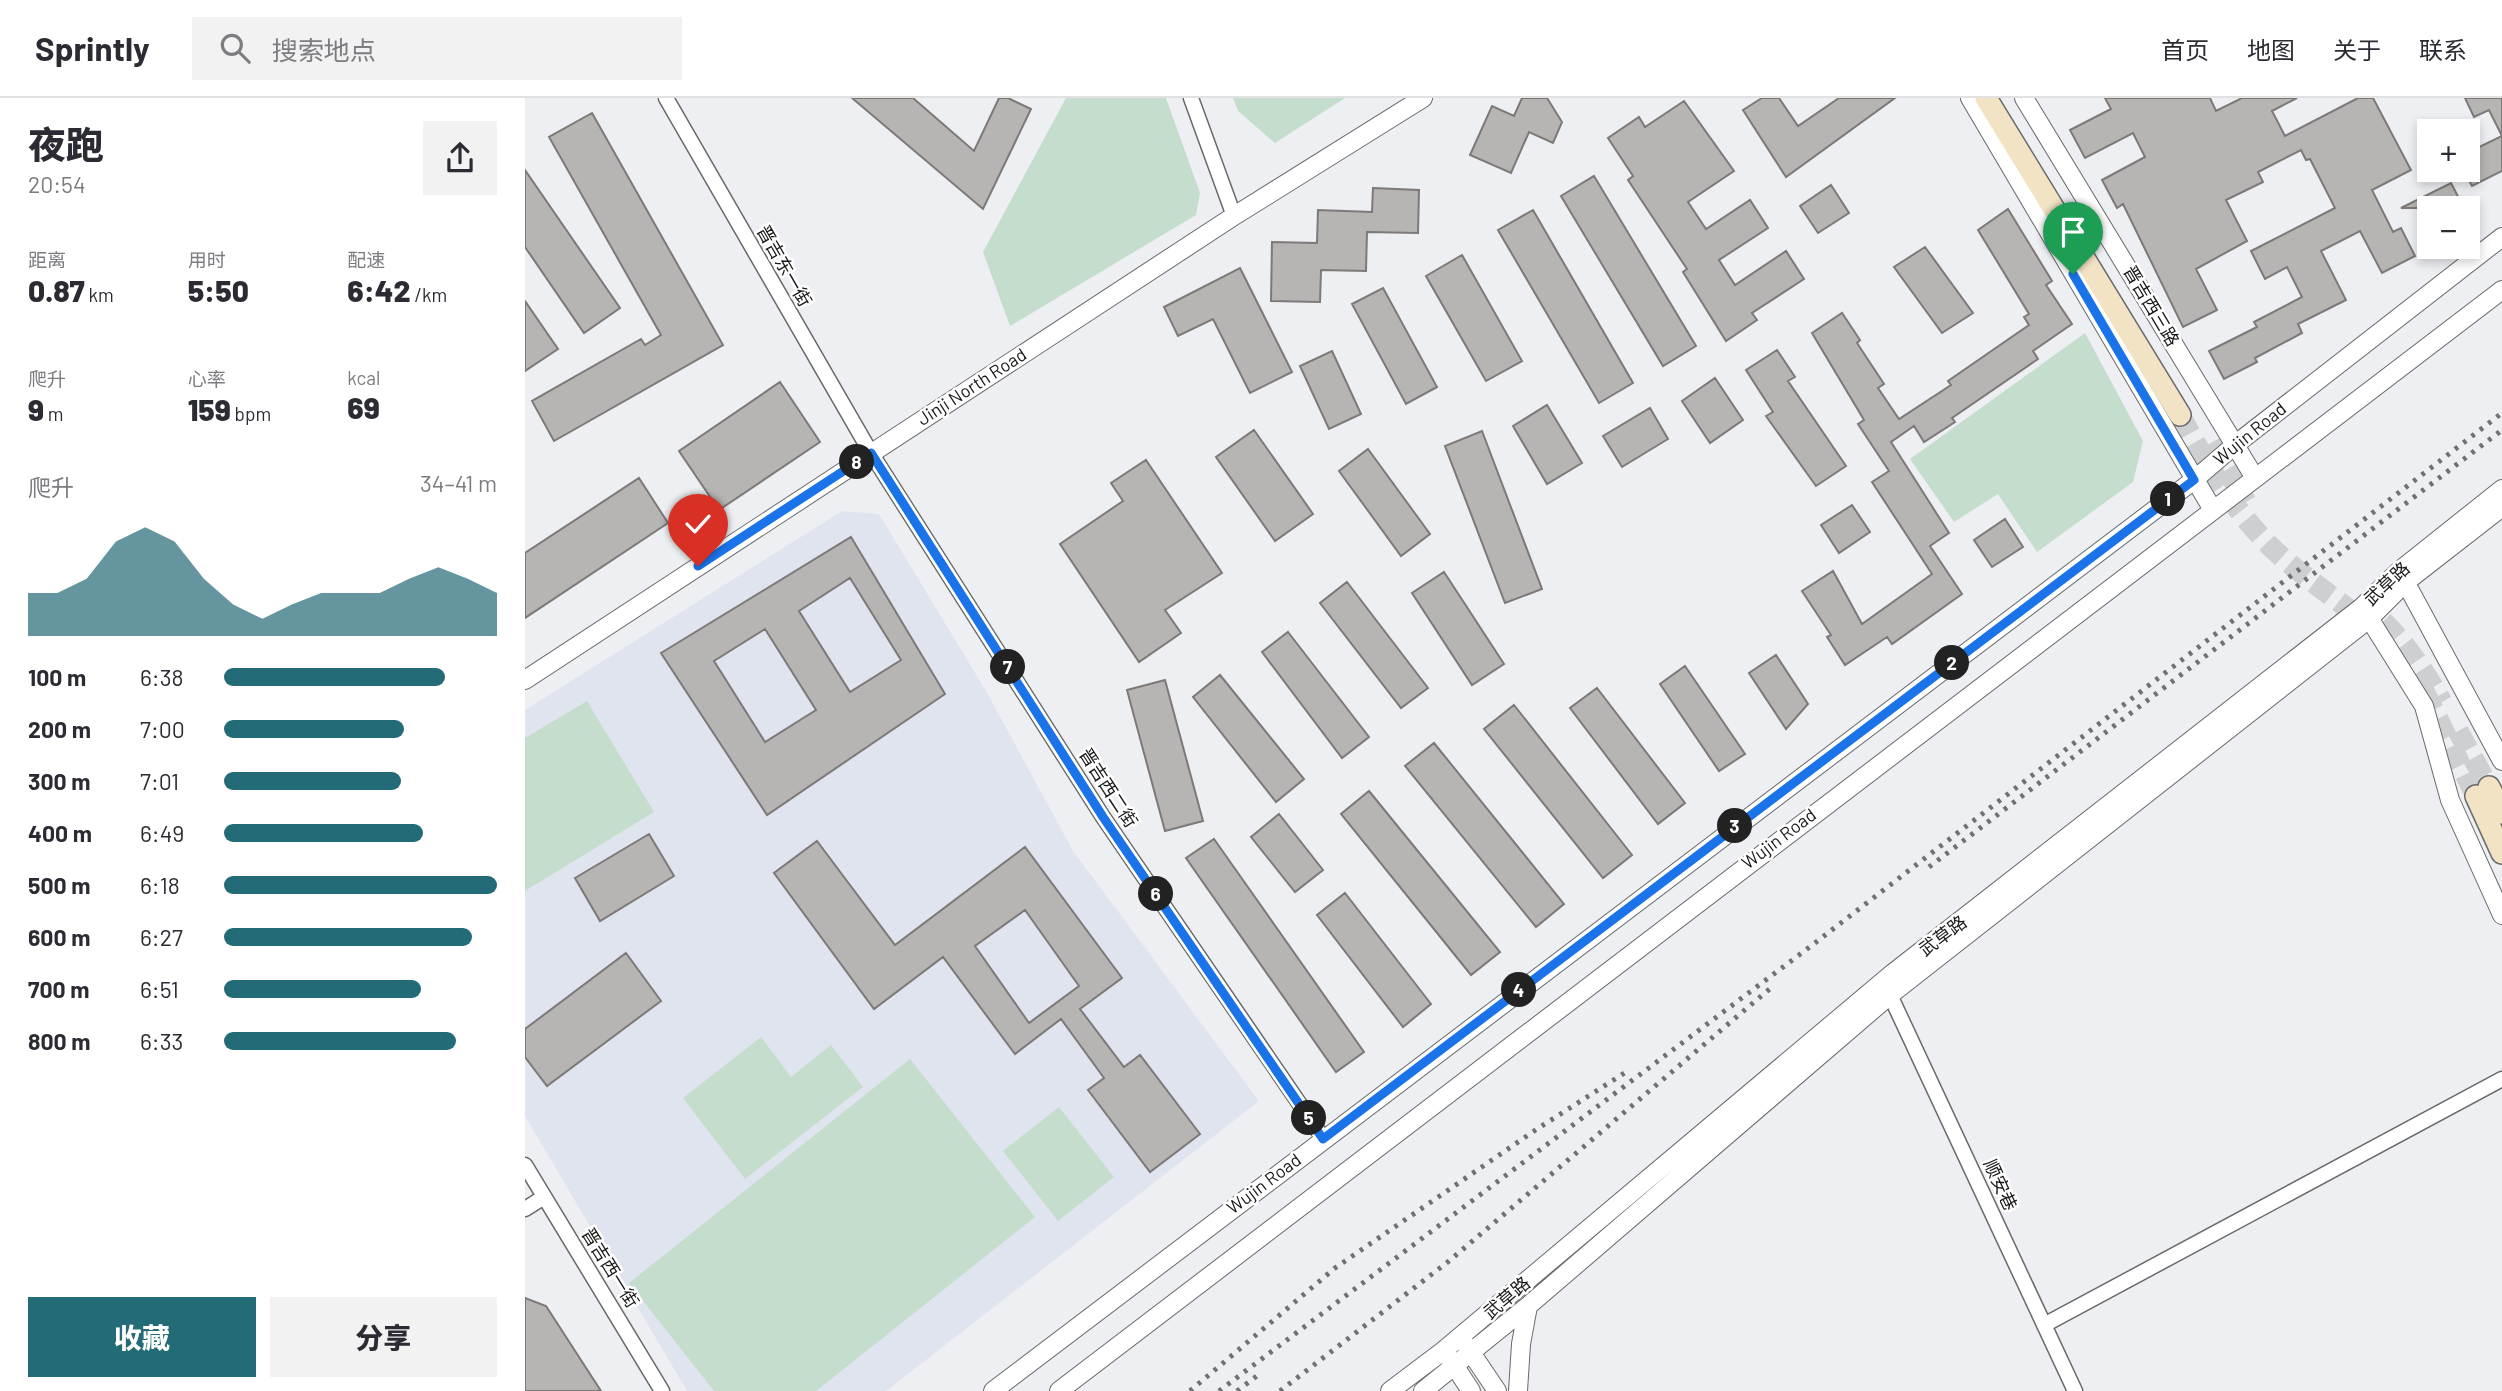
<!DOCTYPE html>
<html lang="zh">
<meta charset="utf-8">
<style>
:root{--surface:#fff;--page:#f2f2f3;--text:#2b2b33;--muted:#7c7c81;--line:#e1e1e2;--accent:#246b78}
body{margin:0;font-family:Barlow,"Noto Sans SC",sans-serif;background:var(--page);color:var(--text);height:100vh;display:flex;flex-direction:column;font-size:26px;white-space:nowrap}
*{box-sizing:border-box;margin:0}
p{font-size:23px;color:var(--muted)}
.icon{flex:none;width:38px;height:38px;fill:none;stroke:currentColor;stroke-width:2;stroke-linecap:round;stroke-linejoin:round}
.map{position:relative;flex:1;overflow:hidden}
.details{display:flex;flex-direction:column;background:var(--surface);width:525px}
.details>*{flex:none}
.tools{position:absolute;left:1892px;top:21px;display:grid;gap:14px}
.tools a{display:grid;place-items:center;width:63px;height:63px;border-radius:0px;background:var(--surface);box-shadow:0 4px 10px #0003;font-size:35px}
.pin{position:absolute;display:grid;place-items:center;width:60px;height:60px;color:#fff;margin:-72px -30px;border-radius:50% 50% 50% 0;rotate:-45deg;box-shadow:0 0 7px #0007}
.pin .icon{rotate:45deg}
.km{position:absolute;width:35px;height:35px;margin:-18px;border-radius:50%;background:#222;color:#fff;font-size:19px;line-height:35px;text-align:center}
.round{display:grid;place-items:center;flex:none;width:74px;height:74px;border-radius:0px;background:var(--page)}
.summary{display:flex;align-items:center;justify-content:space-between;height:119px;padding:0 28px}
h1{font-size:38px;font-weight:800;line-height:52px}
.metrics{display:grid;grid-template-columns:repeat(3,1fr);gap:10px;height:119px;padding:7px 28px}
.metrics div{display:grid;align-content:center}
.metrics b{font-size:30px;font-weight:800}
.metrics small{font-size:19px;font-weight:400}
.metrics p{font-size:19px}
.chart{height:196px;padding:14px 28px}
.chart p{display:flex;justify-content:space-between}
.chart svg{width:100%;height:126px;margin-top:7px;fill:var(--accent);opacity:.7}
.primary-button{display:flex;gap:14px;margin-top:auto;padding:14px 28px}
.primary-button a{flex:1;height:80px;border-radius:0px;background:var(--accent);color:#fff;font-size:28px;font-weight:800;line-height:80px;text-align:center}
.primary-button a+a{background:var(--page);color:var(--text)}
ul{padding:0 28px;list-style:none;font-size:23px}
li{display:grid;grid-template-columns:112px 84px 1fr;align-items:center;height:52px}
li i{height:18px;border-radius:9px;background:var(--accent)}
header{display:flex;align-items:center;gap:42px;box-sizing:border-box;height:98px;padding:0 35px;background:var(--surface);border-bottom:2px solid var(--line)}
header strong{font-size:33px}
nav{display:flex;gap:38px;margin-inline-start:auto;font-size:24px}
.search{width:490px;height:63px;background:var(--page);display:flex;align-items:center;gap:18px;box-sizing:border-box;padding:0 24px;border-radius:0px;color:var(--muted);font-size:26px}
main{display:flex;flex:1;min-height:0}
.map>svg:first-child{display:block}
.built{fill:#e0e4ee}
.green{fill:#c5ddcc}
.building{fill:#b7b5b3;stroke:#7c7978;stroke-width:2;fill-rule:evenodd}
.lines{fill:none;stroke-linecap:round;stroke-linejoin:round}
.secondary-tunnel{stroke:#cecfd1;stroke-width:21;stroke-dasharray:21 10;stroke-linecap:butt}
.minor-casing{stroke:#68696b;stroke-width:17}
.tertiary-casing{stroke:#68696b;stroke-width:20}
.secondary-casing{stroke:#68696b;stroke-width:24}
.minor{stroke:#fff;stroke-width:14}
.tertiary{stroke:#fff;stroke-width:18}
.secondary{stroke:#f2e3c4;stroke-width:21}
.rail{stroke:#707173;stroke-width:5;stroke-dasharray:3.5 7;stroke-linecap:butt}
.route-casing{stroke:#fff;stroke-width:14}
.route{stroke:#1a73e8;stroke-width:9}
.labels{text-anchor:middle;stroke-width:5;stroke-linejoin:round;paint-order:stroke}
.street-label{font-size:18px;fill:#171718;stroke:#fff}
</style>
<header>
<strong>Sprintly</strong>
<div class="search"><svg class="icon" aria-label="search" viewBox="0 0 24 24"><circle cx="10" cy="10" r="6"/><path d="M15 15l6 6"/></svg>搜索地点</div>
<nav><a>首页</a><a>地图</a><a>关于</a><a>联系</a></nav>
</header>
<main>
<section class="details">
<div class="summary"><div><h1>夜跑</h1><p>20:54</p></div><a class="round"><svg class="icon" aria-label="share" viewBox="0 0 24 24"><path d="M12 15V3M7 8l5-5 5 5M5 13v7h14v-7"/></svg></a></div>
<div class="metrics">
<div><p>距离</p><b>0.87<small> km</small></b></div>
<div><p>用时</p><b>5:50</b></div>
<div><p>配速</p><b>6:42<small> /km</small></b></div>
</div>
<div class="metrics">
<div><p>爬升</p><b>9<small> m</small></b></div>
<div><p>心率</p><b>159<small> bpm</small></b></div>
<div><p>kcal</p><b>69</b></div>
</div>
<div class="chart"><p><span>爬升</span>34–41 m</p>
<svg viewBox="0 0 160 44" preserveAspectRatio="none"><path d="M0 44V29L10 29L20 24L30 11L40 6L50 11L60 24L70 33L80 38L90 33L100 29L110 29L120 29L130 24L140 20L150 24L160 29V44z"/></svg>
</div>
<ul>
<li><b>100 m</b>6:38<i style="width:81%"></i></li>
<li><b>200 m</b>7:00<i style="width:66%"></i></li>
<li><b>300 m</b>7:01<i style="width:65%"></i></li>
<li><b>400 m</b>6:49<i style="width:73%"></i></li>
<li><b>500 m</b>6:18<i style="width:100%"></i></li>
<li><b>600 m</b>6:27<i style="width:91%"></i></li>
<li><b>700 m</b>6:51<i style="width:72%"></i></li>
<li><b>800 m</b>6:33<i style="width:85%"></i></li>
</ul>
<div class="primary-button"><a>收藏</a><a>分享</a></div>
</section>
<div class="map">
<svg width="1977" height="1293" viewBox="0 0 1977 1293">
<rect width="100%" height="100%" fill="#eeeff2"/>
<path class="built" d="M 317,413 L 354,416 L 461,593 L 548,753 L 734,1003 L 361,1293 L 162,1293 L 0,1018 L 0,612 Z"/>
<path class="green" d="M 541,0 L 641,0 L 675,95 L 671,117 L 485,228 L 458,154 Z
M 708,0 L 820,0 L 750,45 L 713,13 Z
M 1560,235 L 1618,343 L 1608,384 L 1512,454 L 1473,396 L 1429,424 L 1385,361 Z
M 62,603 L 129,714 L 0,793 L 0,640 Z
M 236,939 L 266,979 L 306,947 L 338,989 L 220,1081 L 158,1000 Z
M 385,961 L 510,1119 L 291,1293 L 189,1293 L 104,1185 Z
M 534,1009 L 589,1079 L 533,1123 L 478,1053 Z"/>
<path class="building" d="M 327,0 L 388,0 L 449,53 L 474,0 L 483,0 L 506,11 L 458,111 Z
M 997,0 L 1022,0 L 1037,24 L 1028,45 L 1004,34 L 986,75 L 945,57 L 967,8 L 989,18 Z
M 1237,0 L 1254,0 L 1273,28 L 1314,0 L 1370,0 L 1261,79 L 1218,12 Z
M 1580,0 L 1685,0 L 1691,13 L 1717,0 L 1772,0 L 1747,13 L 1760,38 L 1833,0 L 1848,0 L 1886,72 L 1847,92 L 1868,134 L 1876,130 L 1890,158 L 1857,175 L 1835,133 L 1796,153 L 1821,202 L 1773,226 L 1777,235 L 1730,260 L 1732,264 L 1699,281 L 1684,253 L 1732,229 L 1729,224 L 1777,199 L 1762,169 L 1740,181 L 1726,153 L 1810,110 L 1785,61 L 1781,62 L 1776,52 L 1733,74 L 1738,84 L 1701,102 L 1722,143 L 1671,171 L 1692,212 L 1658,229 L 1598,106 L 1592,110 L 1577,82 L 1620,59 L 1608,35 L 1560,60 L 1545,32 L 1586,11 Z
M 1940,0 L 1977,0 L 1977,73 L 1947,88 L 1942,79 L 1942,55 L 1977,38 L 1964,12 L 1949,19 Z
M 1159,3 L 1209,73 L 1163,104 L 1181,131 L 1225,102 L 1243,130 L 1194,162 L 1210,187 L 1261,153 L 1279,181 L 1227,215 L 1232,222 L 1201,243 L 1158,174 L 1162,171 L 1103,82 L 1108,78 L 1083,40 L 1114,19 L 1120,29 Z
M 67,15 L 198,247 L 29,343 L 7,303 L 116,241 L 120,247 L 136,237 L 24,39 Z
M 0,72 L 95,210 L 59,235 L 0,149 Z
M 1069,78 L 1171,248 L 1138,268 L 1036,98 Z
M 1926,85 L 1939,110 L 1876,110 Z
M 1306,87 L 1324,115 L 1293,135 L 1275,108 Z
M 848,90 L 894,92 L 893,135 L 842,134 L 841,173 L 796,172 L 795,204 L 746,203 L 747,144 L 792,145 L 793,112 L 847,114 Z
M 1483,111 L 1527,183 L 1521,187 L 1547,226 L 1508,253 L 1513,261 L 1427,320 L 1430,324 L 1399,344 L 1389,328 L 1366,344 L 1424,435 L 1405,448 L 1437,496 L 1367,546 L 1362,539 L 1320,567 L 1302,539 L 1306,537 L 1277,493 L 1308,473 L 1337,526 L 1407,476 L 1347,384 L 1364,373 L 1333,326 L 1339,322 L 1287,235 L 1317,215 L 1335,242 L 1332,245 L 1359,286 L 1353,290 L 1374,321 L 1426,287 L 1423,283 L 1504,227 L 1499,219 L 1504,216 L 1453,132 Z
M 1008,112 L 1108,285 L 1074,305 L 973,132 Z
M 1400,149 L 1448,215 L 1417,235 L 1369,169 Z
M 937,157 L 997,263 L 961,283 L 901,178 Z
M 715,170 L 767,274 L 725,295 L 688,221 L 653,238 L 639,209 Z
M 858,190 L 912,289 L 881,306 L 827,206 Z
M 0,203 L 33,251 L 0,273 Z
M 1252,252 L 1270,279 L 1263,283 L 1321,368 L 1291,388 L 1241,318 L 1248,314 L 1221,272 Z
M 807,253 L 836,316 L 804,331 L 775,268 Z
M 1190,280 L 1218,322 L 1185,345 L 1157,303 Z
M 255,284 L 295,344 L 194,412 L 154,353 Z
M 1022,307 L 1057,365 L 1022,386 L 988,328 Z
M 1125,310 L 1143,341 L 1097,369 L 1078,338 Z
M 729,332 L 788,416 L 750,443 L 691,359 Z
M 957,333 L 1017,491 L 980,505 L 920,348 Z
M 843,351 L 905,436 L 876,458 L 814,373 Z
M 621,362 L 697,475 L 640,512 L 656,535 L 614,564 L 535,446 L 598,403 L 586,385 Z
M 114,380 L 143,425 L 0,520 L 0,455 Z
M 1327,407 L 1345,434 L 1314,455 L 1296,427 Z
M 1480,421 L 1498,449 L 1467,469 L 1449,442 Z
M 326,439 L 420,596 L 242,717 L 136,555 ZM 325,480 L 376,562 L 325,594 L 274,513 ZM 240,531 L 291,612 L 240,644 L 189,563 Z
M 919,474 L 979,566 L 947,587 L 887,495 Z
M 822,484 L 903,590 L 876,610 L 795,505 Z
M 763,534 L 844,639 L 817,660 L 737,554 Z
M 1251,557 L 1283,606 L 1261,631 L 1224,575 Z
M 1160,568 L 1220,656 L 1194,673 L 1135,586 Z
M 695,577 L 779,681 L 751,704 L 668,599 Z
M 640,582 L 678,723 L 640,733 L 602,592 Z
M 1072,590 L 1160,705 L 1133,726 L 1045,610 Z
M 989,607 L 1107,757 L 1078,780 L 959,631 Z
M 909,645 L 1039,806 L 1011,829 L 880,668 Z
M 844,693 L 975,854 L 946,877 L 816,716 Z
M 754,716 L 798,772 L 770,794 L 726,739 Z
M 124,736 L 149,778 L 75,823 L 50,780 Z
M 689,741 L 839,954 L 811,974 L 661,760 Z
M 292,743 L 370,847 L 500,749 L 597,880 L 555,911 L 599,969 L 615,957 L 675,1036 L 625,1074 L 563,992 L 579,980 L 536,921 L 490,956 L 418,859 L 349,911 L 249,775 ZM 500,812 L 554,888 L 504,925 L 450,848 Z
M 820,795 L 906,906 L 878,929 L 792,817 Z
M 101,855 L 136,903 L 22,988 L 0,959 L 0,931 Z
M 0,1200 L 21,1208 L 76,1293 L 0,1293 Z"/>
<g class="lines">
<path class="secondary-tunnel" d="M 1655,317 C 1681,365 1707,410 1746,449 C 1775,477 1811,500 1842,526
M 1686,345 L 1721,404
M 1835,503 C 1871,531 1895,565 1917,604
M 1899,593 L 1951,698
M 1933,633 L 1964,689"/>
<g class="minor-casing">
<path id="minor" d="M 141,0 L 346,355 L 578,719 L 798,1040
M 666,0 L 709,118
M 1365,897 L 1550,1293
M 0,1067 L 137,1293
M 0,1111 L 19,1099
M 1519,1227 L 1977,981"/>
</g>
<g class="tertiary-casing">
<path id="tertiary" d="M 1445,0 L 1688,412
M 1499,0 L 1730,380
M 1876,476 L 1977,663
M 1839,512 L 1899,608 L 1925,702 L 1977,817
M 0,582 L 709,118 L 898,0
M 941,1247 L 972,1293
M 925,1261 L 946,1293
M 468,1293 L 1669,382 L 1711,346 L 1977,139
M 534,1293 L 1977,192
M 865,1293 L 918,1253 L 1368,875 L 1837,509 L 1874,473 L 1977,391
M 898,1293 L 1003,1208 L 1365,897 L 1844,521 L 1882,483 L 1977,409
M 993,1293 L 996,1246 L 1003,1208"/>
</g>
<g class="secondary-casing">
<path id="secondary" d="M 1461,0 L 1655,317
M 1964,689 L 1977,715
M 1951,698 L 1977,755"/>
</g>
<use href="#minor" class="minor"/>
<use href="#tertiary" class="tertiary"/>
<use href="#secondary" class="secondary"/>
<path class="rail" d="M 1404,769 L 1977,332
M 665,1293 L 810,1170 L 1012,1031 L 1101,974
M 694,1293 L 1286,848 L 1977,315
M 712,1293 L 737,1274
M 755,1293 L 924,1163 L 1248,888"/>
</g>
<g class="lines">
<g class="route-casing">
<path id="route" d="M 173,468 L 346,355 L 578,719 L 798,1041 L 1669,382 L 1548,176"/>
</g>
<use href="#route" class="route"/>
</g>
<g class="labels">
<g class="street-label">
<text transform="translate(259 168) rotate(60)" y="6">晋吉东一街</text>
<text transform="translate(1626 208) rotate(59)" y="6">晋吉西三路</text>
<text transform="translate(447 289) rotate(-33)" y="6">Jinji North Road</text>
<text transform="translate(1725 336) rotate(-39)" y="6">Wujin Road</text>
<text transform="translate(1862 486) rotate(-43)" y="6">武草路</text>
<text transform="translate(583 690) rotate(57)" y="6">晋吉西二街</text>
<text transform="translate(1254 741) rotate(-37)" y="6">Wujin Road</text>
<text transform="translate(1418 838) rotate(-37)" y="6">武草路</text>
<text transform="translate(739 1086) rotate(-37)" y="6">Wujin Road</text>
<text transform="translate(1475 1087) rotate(65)" y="6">顺安巷</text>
<text transform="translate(85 1170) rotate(58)" y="6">晋吉西一街</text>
<text transform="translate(982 1200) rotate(-40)" y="6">武草路</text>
</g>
</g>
</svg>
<div class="tools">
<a>+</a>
<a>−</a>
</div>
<div class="pin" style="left:1548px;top:176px;background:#1e9e55"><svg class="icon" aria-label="arrive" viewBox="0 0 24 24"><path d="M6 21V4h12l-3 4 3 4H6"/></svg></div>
<div class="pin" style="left:173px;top:468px;background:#d93025"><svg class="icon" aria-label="check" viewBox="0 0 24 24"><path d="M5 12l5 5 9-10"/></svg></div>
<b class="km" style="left:1643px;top:401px">1</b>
<b class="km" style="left:1427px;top:565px">2</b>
<b class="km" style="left:1210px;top:728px">3</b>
<b class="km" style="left:994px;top:892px">4</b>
<b class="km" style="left:784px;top:1020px">5</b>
<b class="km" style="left:631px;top:796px">6</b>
<b class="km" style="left:483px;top:569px">7</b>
<b class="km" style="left:332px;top:364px">8</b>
</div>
</main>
